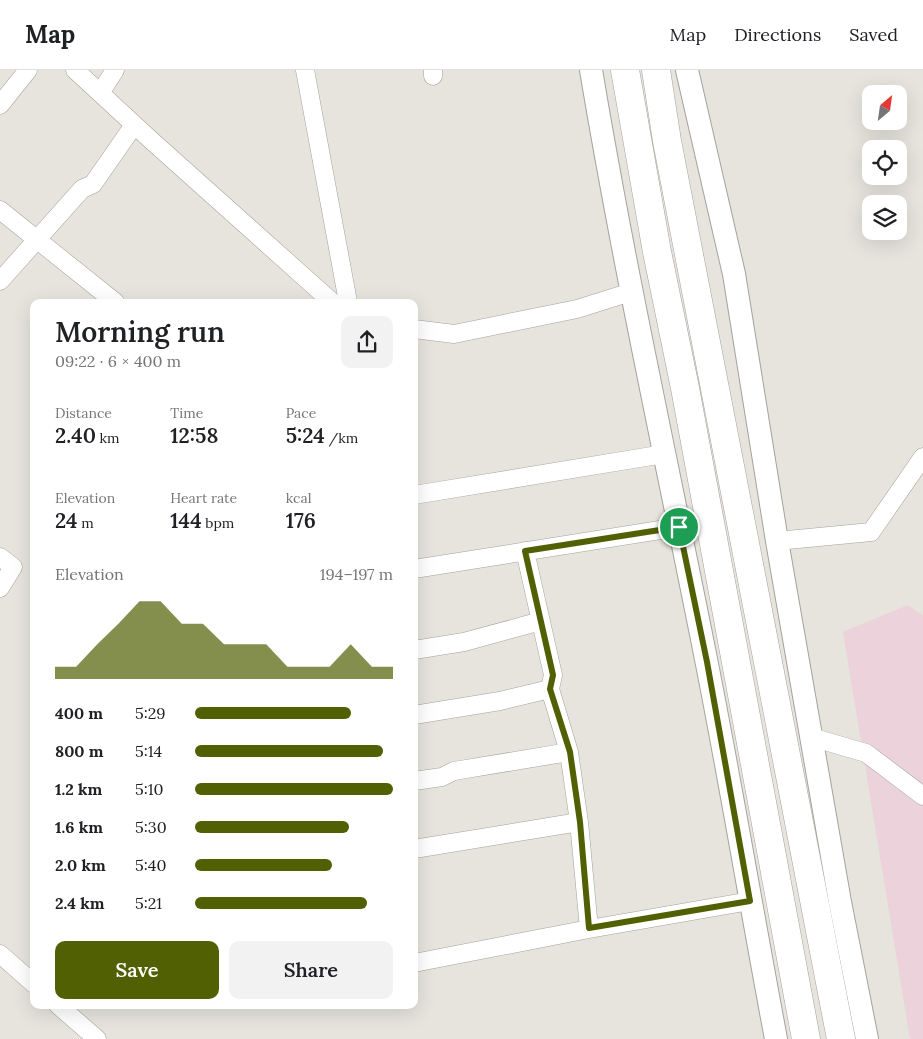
<!DOCTYPE html>
<meta charset="utf-8">
<style>
:root{--surface:#fff;--page:#f2f2f2;--text:#202124;--muted:#757577;--line:#e0e0e0;--accent:#516002}
body{margin:0;font-family:Lora,serif;background:var(--page);color:var(--text);height:100vh;display:flex;flex-direction:column;font-size:19px;white-space:nowrap}
*{box-sizing:border-box;margin:0}
p{font-size:16px;color:var(--muted)}
.icon{flex:none;width:28px;height:28px;fill:none;stroke:currentColor;stroke-width:2;stroke-linecap:round;stroke-linejoin:round}
.map{position:relative;flex:1;overflow:hidden}
.drawer{position:absolute;left:30px;top:229px;width:388px;height:710px;display:flex;flex-direction:column;background:var(--surface);border-radius:10px;box-shadow:0 5px 20px #0002}
.drawer>*{flex:none}
.needle{width:32px;rotate:29deg}
.fabs{position:absolute;left:862px;top:15px;display:grid;gap:10px}
.fabs a{display:grid;place-items:center;width:45px;height:45px;border-radius:10px;background:var(--surface);box-shadow:0 5px 20px #0002;font-size:25px}
.pin{position:absolute;display:grid;place-items:center;width:42px;height:42px;color:#fff;margin:-21px;border:2px solid #fff;border-radius:50%;box-shadow:0 1px 5px #0007}
.round{display:grid;place-items:center;flex:none;width:52px;height:52px;border-radius:10px;background:var(--page)}
.overview{display:flex;align-items:center;justify-content:space-between;height:85px;padding:0 25px}
h1{font-size:28px;font-weight:600;line-height:38px}
.stats{display:grid;grid-template-columns:repeat(3,1fr);gap:8px;height:85px;padding:5px 25px}
.stats div{display:grid;align-content:center}
.stats b{font-size:21px;font-weight:600}
.stats small{font-size:14px;font-weight:400}
.stats p{font-size:14px}
.chart{height:140px;padding:10px 25px}
.chart p{display:flex;justify-content:space-between}
.chart svg{width:100%;height:90px;margin-top:5px;fill:var(--accent);opacity:.7}
.button{display:flex;gap:10px;margin-top:auto;padding:10px 25px}
.button a{flex:1;height:58px;border-radius:10px;background:var(--accent);color:#fff;font-size:20px;font-weight:600;line-height:58px;text-align:center}
.button a+a{background:var(--page);color:var(--text)}
ul{padding:0 25px;list-style:none;font-size:16px}
li{display:grid;grid-template-columns:80px 60px 1fr;align-items:center;height:38px}
li i{height:12px;border-radius:6px;background:var(--accent)}
header{display:flex;align-items:center;gap:30px;box-sizing:border-box;height:70px;padding:0 25px;background:var(--surface);border-bottom:1px solid var(--line)}
header strong{font-size:24px}
nav{display:flex;gap:28px;margin-inline-start:auto;font-size:18px}
.map>svg:first-child{display:block}
.industrial{fill:#ebd2db}
.lines{fill:none;stroke-linecap:round;stroke-linejoin:round}
.minor-casing{stroke:#a4a29c;stroke-width:19}
.tertiary-casing{stroke:#a4a29c;stroke-width:24}
.primary-casing{stroke:#a4a29c;stroke-width:29}
.minor{stroke:#fff;stroke-width:18}
.tertiary{stroke:#fff;stroke-width:22}
.primary{stroke:#fff;stroke-width:28}
.route-casing{stroke:#fff;stroke-width:10}
.route{stroke:#516002;stroke-width:6}
</style>
<header>
<strong>Map</strong>
<nav><a>Map</a><a>Directions</a><a>Saved</a></nav>
</header>
<div class="map">
<svg width="923" height="969" viewBox="0 0 923 969">
<rect width="100%" height="100%" fill="#e6e4dd"/>
<path class="industrial" d="M 908,535 L 923,546 L 923,969 L 910,969 L 843,562 Z"/>
<g class="lines">
<g class="minor-casing">
<path id="minor" d="M 75,0 L 152,71 L 332,232
M 305,0 L 348,232
M 433,0 L 433,6
M 100,23 L 115,0
M 0,35 L 28,0
M 0,140 L 115,232
M 0,211 L 82,119 L 93,114 L 134,55
M 414,259 L 454,264 L 577,239 L 631,222
M 414,425 L 664,384
M 777,471 L 871,462 L 923,387
M 525,481 L 553,605 L 550,619 L 569,682 L 579,752 L 589,859
M 0,487 L 13,497 L 0,518
M 414,499 L 679,457
M 414,580 L 464,572 L 541,551
M 414,645 L 500,631 L 550,619
M 811,667 L 866,683 L 923,726
M 414,711 L 442,707 L 454,701 L 569,682
M 414,779 L 579,752
M 0,884 L 34,914
M 414,893 L 589,859 L 750,831
M 58,935 L 97,969"/>
</g>
<g class="tertiary-casing">
<path id="tertiary" d="M 591,0 C 624,197 667,393 706,589 C 731,715 752,842 776,969
M 687,0 L 734,204 L 777,471 L 840,832 L 867,969"/>
</g>
<g class="primary-casing">
<path id="primary" d="M 625,0 L 657,182 L 685,318 L 806,969
M 656,0 L 667,71 L 841,969"/>
</g>
<use href="#minor" class="minor"/>
<use href="#tertiary" class="tertiary"/>
<use href="#primary" class="primary"/>
</g>
<g class="lines">
<g class="route-casing">
<path id="route" d="M 679,457 L 707,592 L 750,831 L 589,858 L 580,752 L 570,682 L 550,619 L 553,605 L 525,481 Z"/>
</g>
<use href="#route" class="route"/>
</g>
</svg>
<div class="fabs">
<a><svg class="needle" viewBox="-14 -14 28 28"><path d="M0-13l5 13h-10z" fill="#e53935"/><path d="M0 13l5-13h-10z" fill="#757577"/></svg></a>
<a><svg class="icon" aria-label="locate" viewBox="0 0 24 24"><circle cx="12" cy="12" r="6"/><path d="M12 2v4M12 18v4M2 12h4M18 12h4"/></svg></a>
<a><svg class="icon" aria-label="layers" viewBox="0 0 24 24"><path d="M12 4l9 5-9 5-9-5zM3 14l9 5 9-5"/></svg></a>
</div>
<div class="pin" style="left:679px;top:457px;background:#1e9e55"><svg class="icon" aria-label="arrive" viewBox="0 0 24 24"><path d="M6 21V4h12l-3 4 3 4H6"/></svg></div>
<section class="drawer">
<div class="overview"><div><h1>Morning run</h1><p>09:22 · 6 × 400 m</p></div><a class="round"><svg class="icon" aria-label="share" viewBox="0 0 24 24"><path d="M12 15V3M7 8l5-5 5 5M5 13v7h14v-7"/></svg></a></div>
<div class="stats">
<div><p>Distance</p><b>2.40<small> km</small></b></div>
<div><p>Time</p><b>12:58</b></div>
<div><p>Pace</p><b>5:24<small> /km</small></b></div>
</div>
<div class="stats">
<div><p>Elevation</p><b>24<small> m</small></b></div>
<div><p>Heart rate</p><b>144<small> bpm</small></b></div>
<div><p>kcal</p><b>176</b></div>
</div>
<div class="chart"><p><span>Elevation</span>194–197 m</p>
<svg viewBox="0 0 160 44" preserveAspectRatio="none"><path d="M0 44V38L10 38L20 27L30 17L40 6L50 6L60 17L70 17L80 27L90 27L100 27L110 38L120 38L130 38L140 27L150 38L160 38V44z"/></svg>
</div>
<ul>
<li><b>400 m</b>5:29<i style="width:79%"></i></li>
<li><b>800 m</b>5:14<i style="width:95%"></i></li>
<li><b>1.2 km</b>5:10<i style="width:100%"></i></li>
<li><b>1.6 km</b>5:30<i style="width:78%"></i></li>
<li><b>2.0 km</b>5:40<i style="width:69%"></i></li>
<li><b>2.4 km</b>5:21<i style="width:87%"></i></li>
</ul>
<div class="button"><a>Save</a><a>Share</a></div>
</section>
</div>
